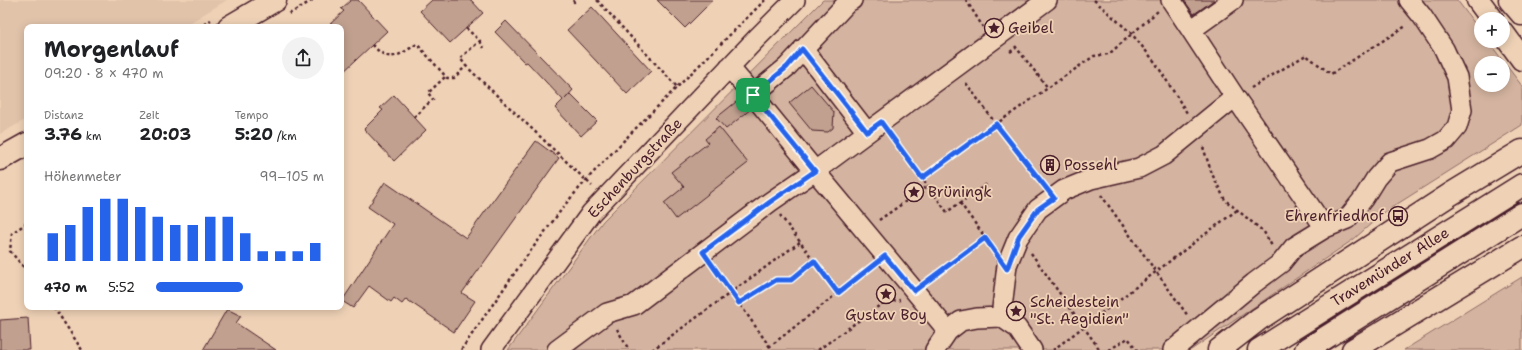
<!DOCTYPE html>
<html lang="de">
<meta charset="utf-8">
<style>
:root{--surface:#fff;--page:#f2f2f2;--text:#202124;--muted:#757577;--accent:#2563eb}
body{margin:0;font-family:"Shantell Sans",sans-serif;background:var(--page);color:var(--text);height:100vh;display:flex;flex-direction:column;font-size:15px;white-space:nowrap}
*{box-sizing:border-box;margin:0}
p{font-size:13px;color:var(--muted)}
.icon{flex:none;width:22px;height:22px;fill:none;stroke:currentColor;stroke-width:2;stroke-linecap:round;stroke-linejoin:round}
.map{position:relative;flex:1;overflow:hidden}
.details{position:absolute;left:24px;top:24px;width:320px;height:286px;display:flex;flex-direction:column;background:var(--surface);border-radius:8px;box-shadow:0 2px 10px #0003}
.details>*{flex:none}
.fabs{position:absolute;left:1474px;top:12px;display:grid;gap:8px}
.fabs a{display:grid;place-items:center;width:36px;height:36px;border-radius:50%;background:var(--surface);box-shadow:0 2px 10px #0003;font-size:20px}
.pin{position:absolute;display:grid;place-items:center;width:34px;height:34px;color:#fff;margin:-17px;border-radius:8px;box-shadow:0 2px 6px #0006}
.round{display:grid;place-items:center;flex:none;width:42px;height:42px;border-radius:21px;background:var(--page)}
.head{display:flex;align-items:center;justify-content:space-between;height:68px;padding:0 20px}
h1{font-size:22px;font-weight:700;line-height:30px}
.stats{display:grid;grid-template-columns:repeat(3,1fr);gap:6px;height:68px;padding:4px 20px}
.stats div{display:grid;align-content:center}
.stats b{font-size:17px;font-weight:700}
.stats small{font-size:11px;font-weight:400}
.stats p{font-size:11px}
.chart{height:112px;padding:8px 20px}
.chart p{display:flex;justify-content:space-between}
.chart svg{width:100%;height:72px;margin-top:4px;stroke:var(--accent);stroke-width:6}
ul{padding:0 20px;list-style:none;font-size:13px}
li{display:grid;grid-template-columns:64px 48px 1fr;align-items:center;height:30px}
li i{height:10px;border-radius:5px;background:var(--accent)}
.map>svg:first-child{display:block}
.built{fill:#e1c3aa}
.green{fill:#d4b4a0;stroke:#8f6a66;fill-rule:evenodd}
.building{fill:#c1a08f;stroke:#4a1f2b}
.lines{fill:none;stroke-linecap:round;stroke-linejoin:round}
.minor-casing{stroke:#4a1f2b;stroke-width:22}
.major-casing{stroke:#4a1f2b;stroke-width:25}
.highway-casing{stroke:#4a1f2b;stroke-width:25}
.path{stroke:#4a1f2b;stroke-width:2.5;stroke-dasharray:3 3;stroke-linecap:butt}
.minor{stroke:#efd2b6;stroke-width:19}
.major{stroke:#efd2b6;stroke-width:22}
.highway{stroke:#efd2b6;stroke-width:22}
.route-casing{stroke:#fff;stroke-width:8}
.route{stroke:#2563eb;stroke-width:5}
.labels{text-anchor:middle;stroke-width:3.5;stroke-linejoin:round;paint-order:stroke}
.poi-label{font-size:15px;fill:#4a1f2b;stroke:#efd2b6;text-anchor:start}
.street-label{font-size:15px;fill:#4a1f2b;stroke:#efd2b6}
</style>
<div class="map">
<svg width="1522" height="350" viewBox="0 0 1522 350">
<rect width="100%" height="100%" fill="#efd2b6"/>
<filter id="ink" filterUnits="userSpaceOnUse"><feTurbulence type="fractalNoise" baseFrequency=".025" numOctaves="2"/><feDisplacementMap in="SourceGraphic" scale="8" xChannelSelector="R" yChannelSelector="G"/><feConvolveMatrix kernelMatrix="1 2 1 2 8 2 1 2 1" color-interpolation-filters="sRGB"/></filter>
<g filter="url(#ink)">
<path class="built" d="M 0,0 L 227,0 L 183,27 L 27,27 L 27,119 L 0,134 Z"/>
<path class="green" d="M 823,0 L 1457,0 L 1481,32 L 1481,41 L 1488,41 L 1522,86 L 1522,125 L 1383,213 L 1354,239 L 1191,350 L 508,350 L 603,221 ZM 1481,63 L 1503,63 L 1503,85 L 1481,85 Z
M 1522,277 L 1522,350 L 1404,350 Z"/>
<path class="building" d="M 351,0 L 358,0 L 387,31 L 341,74 L 341,27 L 327,27 L 344,11 L 341,9 Z
M 432,0 L 471,0 L 483,13 L 450,43 L 420,11 Z
M 657,0 L 713,0 L 685,28 Z
M 1184,0 L 1214,0 L 1194,14 Z
M 592,7 L 651,71 L 627,94 L 567,30 Z
M 506,21 L 573,90 L 565,99 L 570,94 L 597,121 L 581,136 L 555,108 L 563,100 L 527,62 L 525,63 L 495,32 Z
M 811,85 L 834,112 L 833,128 L 828,132 L 812,131 L 789,103 Z
M 394,95 L 426,130 L 394,161 L 364,129 L 383,110 L 380,108 Z
M 741,98 L 751,109 L 726,129 L 716,118 Z
M 719,127 L 748,163 L 676,219 L 664,203 L 684,187 L 671,172 L 708,143 L 705,139 Z
M 536,141 L 559,158 L 462,293 L 475,301 L 454,332 L 406,299 L 402,304 L 394,298 L 391,302 L 369,286 L 353,308 L 342,301 L 393,224 L 368,207 L 385,182 L 466,238 Z
M 227,309 L 241,316 L 236,323 L 276,350 L 203,350 Z
M 28,318 L 30,350 L 0,350 L 0,320 Z"/>
<g class="lines">
<g class="minor-casing">
<path id="minor" d="M 1171,0 L 1191,30 L 1233,0
M 1191,30 L 1235,97 L 1325,228
M 803,49 L 867,132
M 729,67 L 753,95 L 787,67 L 848,2 L 852,0
M 753,95 L 815,171 L 1047,0
M 1001,317 L 1007,265 L 1018,238 L 1038,209 L 1064,190 L 1091,179 L 1139,168 L 1164,155 L 1235,97
M 491,350 L 591,213 L 757,38 L 795,0
M 557,350 L 607,313 L 634,305 L 770,202 L 815,171 L 948,331
M 935,350 L 948,331 L 961,321 L 977,318 L 1001,317 L 1017,328 L 1032,350
M 1173,350 L 1254,283 L 1281,263 L 1294,247 L 1325,228 L 1347,219 L 1363,199 L 1376,178 L 1390,162 L 1430,149 L 1446,140 L 1457,127 L 1462,110 L 1457,77 L 1444,49 L 1422,16 L 1409,0"/>
</g>
<g class="major-casing">
<path id="major" d="M 1478,0 L 1492,19
M 1510,0 L 1522,14
M 229,27 L 275,0
M 1503,33 L 1522,59
M 0,159 L 27,144"/>
</g>
<g class="highway-casing">
<path id="highway" d="M 1219,350 L 1259,319 L 1451,194 L 1522,151
M 1259,350 L 1522,185
M 1306,350 L 1522,214
M 1353,350 L 1522,247"/>
</g>
<path class="path" d="M 573,0 L 574,2 L 576,0
M 597,0 L 677,87
M 966,0 L 983,27
M 1094,0 L 1131,33 L 1155,62 L 1187,113
M 289,14 L 313,0
M 199,27 L 211,20
M 466,28 L 480,41 L 460,58 L 466,66
M 480,41 L 484,48
M 372,45 C 391,64 397,56 417,44 L 447,78 L 454,78 L 466,66 L 592,186
M 1015,46 L 1048,88
M 1010,52 L 1016,48
M 966,83 L 996,124 L 1043,183
M 1251,88 L 1306,55 L 1331,74 L 1406,26
M 414,117 L 433,99 L 428,93 L 446,76
M 892,137 L 947,212 L 987,184
M 1203,147 L 1212,174 L 1225,200 L 1264,232 L 1272,246
M 922,178 L 996,124 L 1094,56 L 1109,54 L 1158,11
M 1101,195 L 1188,316
M 960,203 L 985,237
M 780,215 L 838,293
M 879,220 L 928,186
M 27,223 L 12,233 L 10,251 L 27,271
M 1031,253 L 1100,350
M 713,266 L 772,350
M 929,280 L 985,237 L 994,251
M 739,303 L 776,280 L 791,280 L 814,261
M 54,307 L 82,350
M 617,329 L 629,350
M 769,347 L 871,267
M 461,350 L 523,261 L 568,201 L 590,176 L 635,129 L 765,0
M 652,350 L 800,242
M 818,350 L 883,303 L 900,300
M 1053,350 L 1237,210
M 1109,350 L 1128,338 L 1137,350"/>
<use href="#minor" class="minor"/>
<use href="#major" class="major"/>
<use href="#highway" class="highway"/>
</g>
</g>
<g class="lines" filter="url(#ink)">
<g class="route-casing">
<path id="route" d="M 802,49 L 867,132 L 881,122 L 922,178 L 996,124 L 1054,198 L 1038,209 L 1019,236 L 1007,269 L 985,238 L 914,291 L 885,256 L 838,293 L 814,261 L 791,280 L 776,280 L 739,303 L 703,252 L 770,202 L 815,171 L 753,95 L 787,67 Z"/>
</g>
<use href="#route" class="route"/>
</g>
<defs>
<g id="sight-ring" transform="scale(1)"><circle r="9.5" fill="#efd2b6" stroke="#4a1f2b" stroke-width="1.5"/><path d="M0-6L1.8-2.2L6-1.7L2.9 1.2L3.7 5.4L0 3.3L-3.7 5.4L-2.9 1.2L-6-1.7L-1.8-2.2Z" fill="#4a1f2b"/></g>
<g id="building-ring" transform="scale(1)"><circle r="9.5" fill="#efd2b6" stroke="#4a1f2b" stroke-width="1.5"/><path d="M-4-6H4V6H1V3H-1V6H-4ZM-2.5-4.3h1.7v1.8h-1.7ZM.8-4.3h1.7v1.8H.8ZM-2.5-1h1.7V.8h-1.7ZM.8-1h1.7V.8H.8Z" fill="#4a1f2b"/></g>
<g id="bus-ring" transform="scale(1)"><circle r="9.5" fill="#efd2b6" stroke="#4a1f2b" stroke-width="1.5"/><path d="M-5-6H5V4H4V6H2V4H-2V6H-4V4H-5ZM-3.5-4V0h7V-4ZM-3.5 1.2v1.5H-2V1.2ZM2 1.2v1.5H3.5V1.2Z" fill="#4a1f2b"/></g>
</defs>
<g fill-rule="evenodd">
<use href="#sight-ring" x="994" y="28"/>
<use href="#building-ring" x="1050" y="165"/>
<use href="#sight-ring" x="914" y="192"/>
<use href="#bus-ring" x="1398" y="216"/>
<use href="#sight-ring" x="886" y="294"/>
<use href="#sight-ring" x="1016" y="311"/>
</g>
<g class="labels">
<g class="poi-label">
<text x="1008" y="33">Geibel</text>
<text x="1064" y="170">Possehl</text>
<text x="928" y="197">Brüningk</text>
<text x="1384" y="221" text-anchor="end">Ehrenfriedhof</text>
<text x="1030" y="307">Scheidestein<tspan x="1030" dy="17">"St. Aegidien"</tspan></text>
<text x="886" y="320" text-anchor="middle">Gustav Boy</text>
</g>
<g class="street-label">
<text transform="translate(635 168) rotate(-47)" y="5">Eschenburgstraße</text>
<text transform="translate(1390 267) rotate(-32)" y="5">Travemünder Allee</text>
</g>
</g>
</svg>
<div class="fabs">
<a>+</a>
<a>−</a>
</div>
<div class="pin" style="left:753px;top:95px;background:#1e9e55"><svg class="icon" aria-label="arrive" viewBox="0 0 24 24"><path d="M6 21V4h12l-3 4 3 4H6"/></svg></div>
<section class="details">
<div class="head"><div><h1>Morgenlauf</h1><p>09:20 · 8 × 470 m</p></div><a class="round"><svg class="icon" aria-label="share" viewBox="0 0 24 24"><path d="M12 15V3M7 8l5-5 5 5M5 13v7h14v-7"/></svg></a></div>
<div class="stats">
<div><p>Distanz</p><b>3.76<small> km</small></b></div>
<div><p>Zeit</p><b>20:03</b></div>
<div><p>Tempo</p><b>5:20<small> /km</small></b></div>
</div>
<div class="chart"><p><span>Höhenmeter</span>99–105 m</p>
<svg viewBox="0 0 160 44" preserveAspectRatio="none"><path d="M5 44V27M15 44V22M25 44V11M35 44V6M45 44V6M55 44V11M65 44V17M75 44V22M85 44V22M95 44V17M105 44V17M115 44V27M125 44V38M135 44V38M145 44V38M155 44V33"/></svg>
</div>
<ul>
<li><b>470 m</b>5:52<i style="width:52%"></i></li>
</ul>
</section>
</div>
